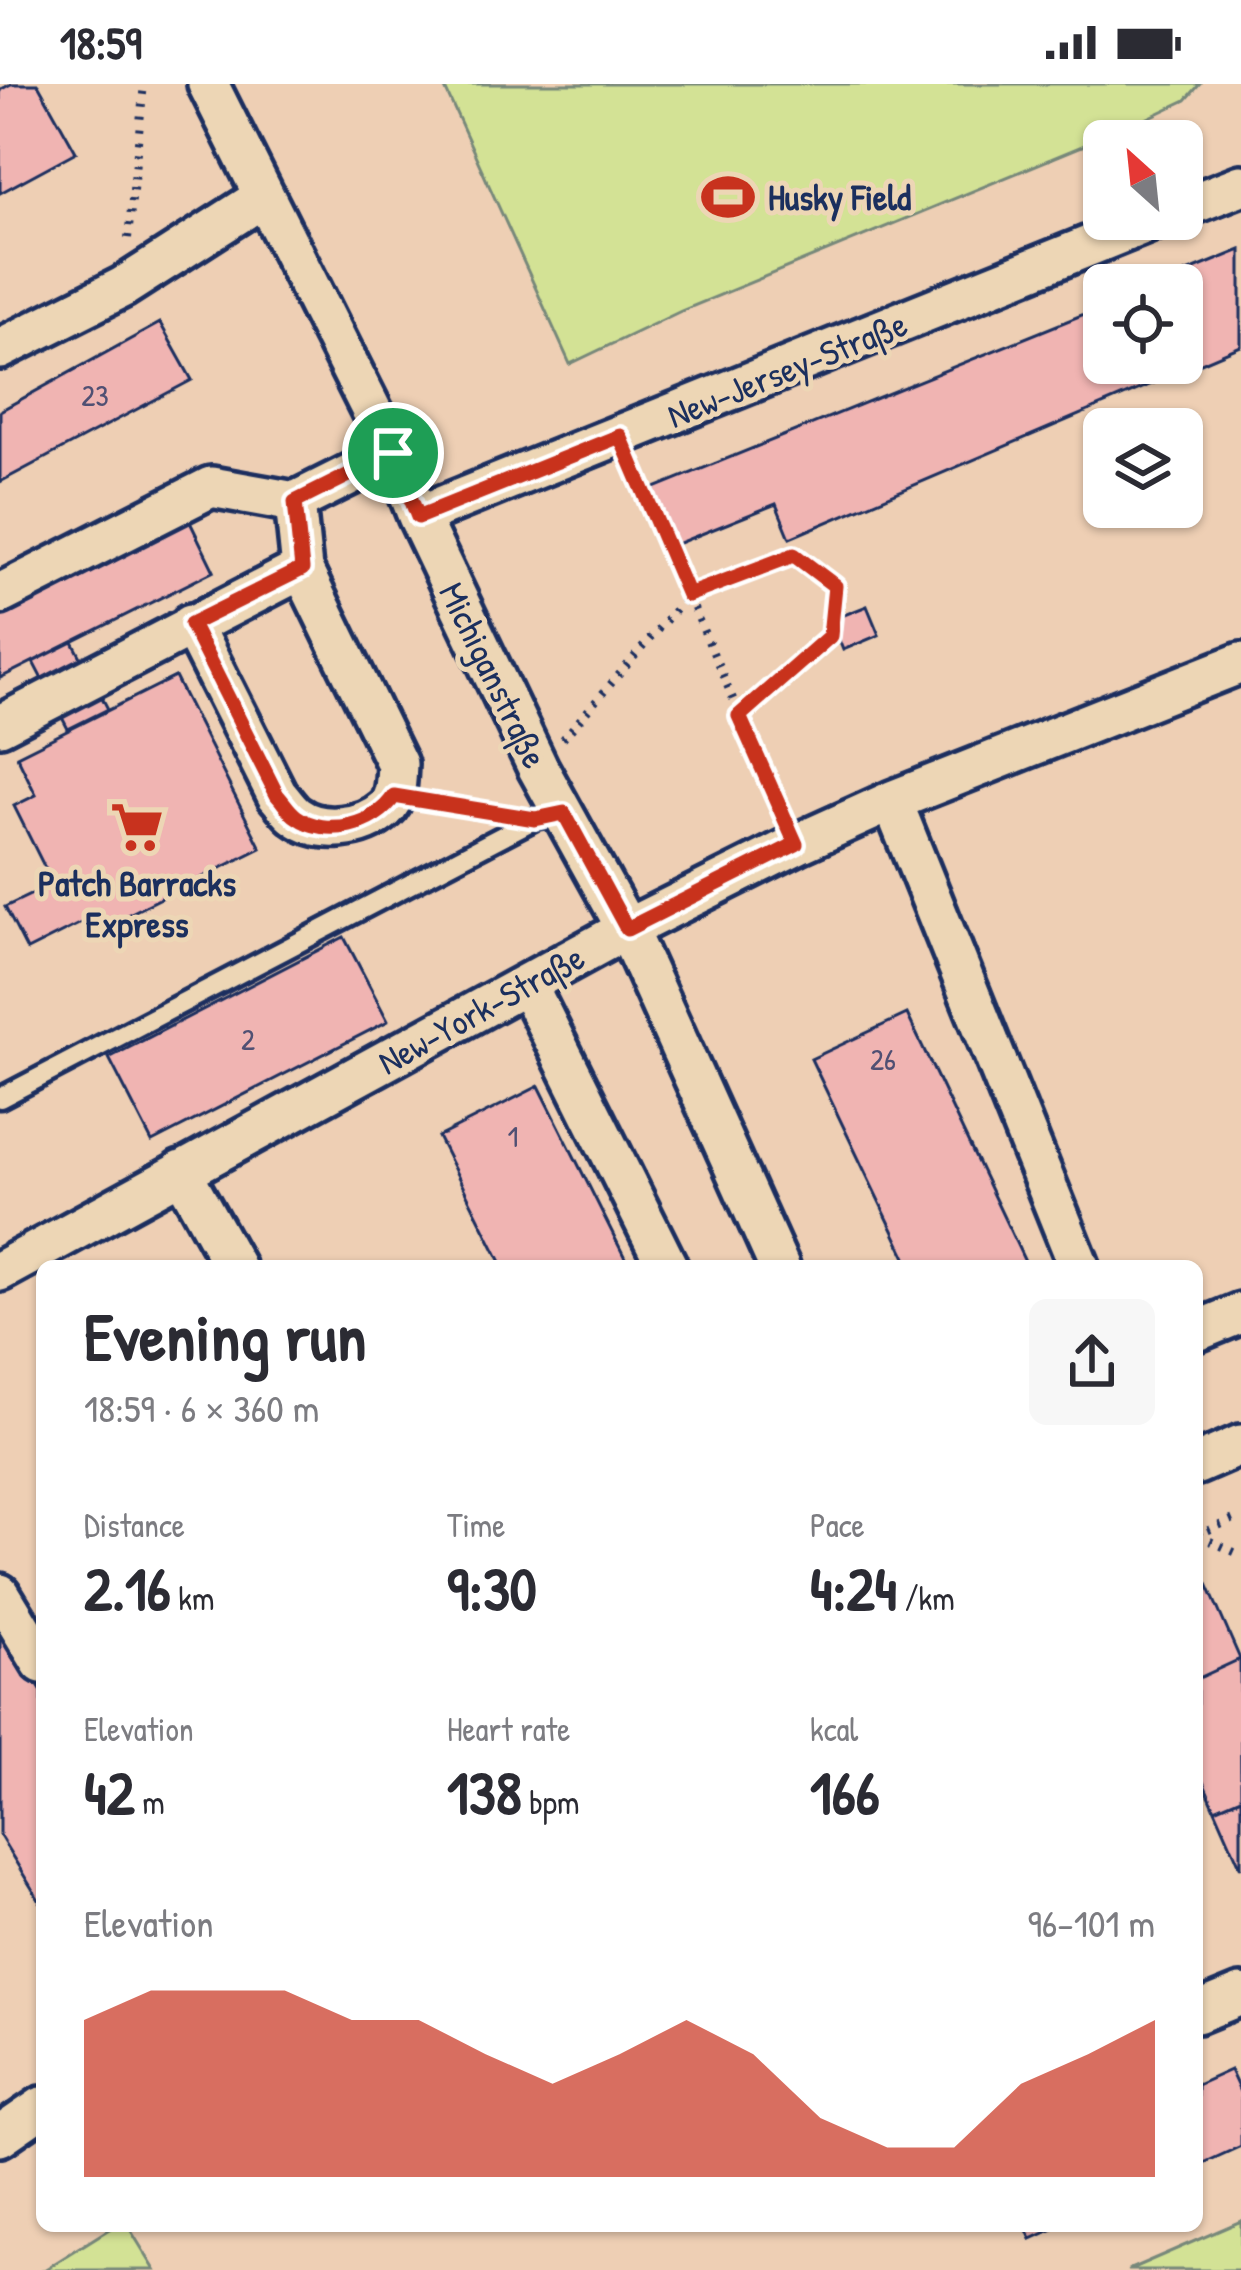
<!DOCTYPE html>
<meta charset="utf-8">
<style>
:root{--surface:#fff;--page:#f7f7f7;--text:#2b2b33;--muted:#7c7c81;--accent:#c8321e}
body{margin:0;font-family:"Patrick Hand",sans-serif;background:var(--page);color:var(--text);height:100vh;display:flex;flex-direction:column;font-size:45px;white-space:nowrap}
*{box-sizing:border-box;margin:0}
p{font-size:39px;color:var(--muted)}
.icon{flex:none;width:66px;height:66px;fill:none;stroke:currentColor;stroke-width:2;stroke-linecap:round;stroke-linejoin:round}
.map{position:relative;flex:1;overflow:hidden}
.panel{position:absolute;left:36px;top:1176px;width:1167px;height:972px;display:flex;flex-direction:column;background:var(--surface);border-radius:18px;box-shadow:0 3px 9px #0004}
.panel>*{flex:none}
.needle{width:78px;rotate:333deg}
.tools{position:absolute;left:1083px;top:36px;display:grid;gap:24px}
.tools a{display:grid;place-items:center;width:120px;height:120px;border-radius:18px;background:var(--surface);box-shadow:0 3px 9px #0004;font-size:60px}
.pin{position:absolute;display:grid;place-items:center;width:102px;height:102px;color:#fff;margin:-51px;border:6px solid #fff;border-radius:50%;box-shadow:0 3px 12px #0007}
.round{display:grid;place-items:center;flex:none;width:126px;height:126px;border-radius:18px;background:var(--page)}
.summary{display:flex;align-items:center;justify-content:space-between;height:204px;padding:0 48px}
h1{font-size:66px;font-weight:800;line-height:90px}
.figures{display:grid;grid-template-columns:repeat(3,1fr);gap:18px;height:204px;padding:12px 48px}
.figures div{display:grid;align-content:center}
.figures b{font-size:60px;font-weight:800}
.figures small{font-size:33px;font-weight:400}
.figures p{font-size:33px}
.chart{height:336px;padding:24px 48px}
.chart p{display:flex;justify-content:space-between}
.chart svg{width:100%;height:216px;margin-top:12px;fill:var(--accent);opacity:.7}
.status{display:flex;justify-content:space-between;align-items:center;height:84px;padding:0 60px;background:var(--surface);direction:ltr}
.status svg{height:33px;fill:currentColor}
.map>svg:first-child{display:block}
.green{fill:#d3e295;stroke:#77887a;stroke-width:3}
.building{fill:#f0b4b2;stroke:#1b2f5e;stroke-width:3}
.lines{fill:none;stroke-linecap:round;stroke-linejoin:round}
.service-casing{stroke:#1b2f5e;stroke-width:27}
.minor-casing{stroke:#1b2f5e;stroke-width:48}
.path{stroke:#1b2f5e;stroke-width:8;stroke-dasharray:3 9;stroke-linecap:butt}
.service{stroke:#edd6b5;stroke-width:18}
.minor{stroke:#edd6b5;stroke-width:39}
.route-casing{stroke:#fff;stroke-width:24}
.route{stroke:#c8321e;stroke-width:15}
.labels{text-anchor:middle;stroke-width:10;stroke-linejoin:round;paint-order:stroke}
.number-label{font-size:30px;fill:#505073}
.poi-label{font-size:36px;font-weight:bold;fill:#1b2f5e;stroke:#edd6b5;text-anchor:start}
.street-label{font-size:36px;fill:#1b2f5e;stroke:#edd6b5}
</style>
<div class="status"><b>18:59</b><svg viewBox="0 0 49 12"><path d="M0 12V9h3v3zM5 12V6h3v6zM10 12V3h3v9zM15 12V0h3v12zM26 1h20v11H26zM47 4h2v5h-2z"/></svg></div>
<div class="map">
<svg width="1241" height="2186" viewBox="0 0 1241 2186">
<rect width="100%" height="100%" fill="#eecfb4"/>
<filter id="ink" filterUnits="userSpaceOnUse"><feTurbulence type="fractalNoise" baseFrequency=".00833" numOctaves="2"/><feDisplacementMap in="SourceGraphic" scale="24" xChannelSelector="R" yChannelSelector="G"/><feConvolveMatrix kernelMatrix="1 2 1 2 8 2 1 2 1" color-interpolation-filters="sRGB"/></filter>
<g filter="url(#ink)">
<path class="green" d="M 443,0 L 1200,0 L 1186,16 L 1131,42 L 681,227 L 570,280 Z
M 1241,2137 L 1241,2186 L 1128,2186 Z
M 114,2142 L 128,2142 L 155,2186 L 44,2186 Z"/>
<path class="building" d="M 11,0 L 38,0 L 76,68 L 0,109 L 0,6 Z
M 1241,166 L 1241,262 L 790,454 L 776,420 L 674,461 L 652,405 L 1104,222 L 1104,279 L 1182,279 L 1182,201 L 1155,201 Z
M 160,239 L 192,296 L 0,398 L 0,327 Z
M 190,438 L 214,487 L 0,594 L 0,533 Z
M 867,522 L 879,551 L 843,566 L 831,536 Z
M 73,558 L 108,625 L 68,645 L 33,578 Z
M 175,593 L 261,764 L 101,844 L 95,832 L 27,866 L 5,823 L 53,800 L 14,722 L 36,711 L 17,672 Z
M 344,853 L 388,937 L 152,1058 L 109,974 Z
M 907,930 L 1027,1182 L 910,1182 L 811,975 Z
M 539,1002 L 629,1182 L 503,1182 L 438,1053 Z
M 1197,1477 L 1240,1575 L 1197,1595 Z
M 0,1539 L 42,1608 L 42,1821 L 0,1752 Z
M 1240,1575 L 1241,1714 L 1215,1725 L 1197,1684 L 1197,1595 Z
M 1241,1714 L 1241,1784 L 1215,1725 Z
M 1230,1986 L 1241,2010 L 1241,2062 L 1197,2082 L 1197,2001 Z
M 1025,2142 L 1060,2142 L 1031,2155 Z"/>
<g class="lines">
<g class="service-casing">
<path id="service" d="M 0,1014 L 535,735 L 562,730"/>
</g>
<g class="minor-casing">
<path id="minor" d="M 208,0 L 393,369 L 418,432 L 538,684 L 627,845 L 779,1182
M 1182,124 L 1241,101
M 0,265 L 123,203 L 262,114
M 418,432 L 1156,135
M 0,510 L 211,403 L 295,418
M 191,540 L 277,711 C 283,717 289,727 296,732 C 320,750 363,745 385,725 C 397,714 396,695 397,680 L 302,485
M 0,641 L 302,485 L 295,418 L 393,369
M 892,717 L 1079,1182
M 527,901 L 667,1182
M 181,1087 L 234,1182
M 0,1187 L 627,845 L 797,760 L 892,717 L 1241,579
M 1197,1247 L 1241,1229
M 1197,1380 L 1241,1361
M 0,1510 L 42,1579
M 1197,1929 L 1241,1911
M 0,2052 L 42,2023"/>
</g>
<path class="path" d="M 128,154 L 144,0
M 632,381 L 781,726
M 563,655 L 688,511 L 794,471 L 835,502 L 829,552 L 739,632
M 431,718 L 487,727
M 1197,1451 L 1241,1432
M 1199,1452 L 1241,1471"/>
<use href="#service" class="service"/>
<use href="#minor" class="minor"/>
</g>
</g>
<g class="lines" filter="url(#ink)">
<g class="route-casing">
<path id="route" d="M 620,352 L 688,511 L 794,471 L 835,502 L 830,552 L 739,632 L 796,760 L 627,845 L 564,729 L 535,735 L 394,712 C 376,741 326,754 297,733 C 289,728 283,717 277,711 L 191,540 L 302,485 L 295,418 L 393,369 L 418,433 Z"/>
</g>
<use href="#route" class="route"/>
</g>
<defs>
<g id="stadium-bare" transform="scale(4.14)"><path d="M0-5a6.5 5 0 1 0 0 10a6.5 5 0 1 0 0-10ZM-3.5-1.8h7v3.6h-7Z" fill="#c8321e" stroke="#edd6b5" stroke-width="2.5" paint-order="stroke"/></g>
<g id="supermarket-bare" transform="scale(4.14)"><path d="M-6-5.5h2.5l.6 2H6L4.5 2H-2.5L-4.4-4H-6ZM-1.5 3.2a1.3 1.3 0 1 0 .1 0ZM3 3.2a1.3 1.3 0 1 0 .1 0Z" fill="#c8321e" stroke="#edd6b5" stroke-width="2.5" paint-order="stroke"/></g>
</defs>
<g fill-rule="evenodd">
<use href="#stadium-bare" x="728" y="113"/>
<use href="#supermarket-bare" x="137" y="743"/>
</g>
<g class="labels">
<g class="number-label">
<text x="95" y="322">23</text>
<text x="248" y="966">2</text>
<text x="883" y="986">26</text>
<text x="513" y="1063">1</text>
</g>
<g class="poi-label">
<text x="768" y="126">Husky Field</text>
<text x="137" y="812" text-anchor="middle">Patch Barracks<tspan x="137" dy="41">Express</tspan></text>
</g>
<g class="street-label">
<text transform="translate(787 285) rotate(-22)" y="13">New-Jersey-Straße</text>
<text transform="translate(494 591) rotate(64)" y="13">Michiganstraße</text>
<text transform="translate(481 925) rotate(-29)" y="13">New-York-Straße</text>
</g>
</g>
</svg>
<div class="tools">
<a><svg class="needle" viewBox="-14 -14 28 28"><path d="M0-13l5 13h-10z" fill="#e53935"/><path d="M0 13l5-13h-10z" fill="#7c7c81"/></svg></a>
<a><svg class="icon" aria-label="locate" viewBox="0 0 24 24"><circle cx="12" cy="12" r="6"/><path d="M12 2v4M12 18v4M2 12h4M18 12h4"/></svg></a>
<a><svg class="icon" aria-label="layers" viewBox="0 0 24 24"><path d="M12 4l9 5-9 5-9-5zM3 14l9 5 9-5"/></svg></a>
</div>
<div class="pin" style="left:393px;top:369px;background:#1e9e55"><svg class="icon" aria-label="arrive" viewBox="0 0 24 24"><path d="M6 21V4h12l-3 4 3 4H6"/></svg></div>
<section class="panel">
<div class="summary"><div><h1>Evening run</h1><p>18:59 · 6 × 360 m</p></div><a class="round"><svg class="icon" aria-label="share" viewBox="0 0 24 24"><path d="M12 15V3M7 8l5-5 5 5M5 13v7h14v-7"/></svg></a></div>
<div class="figures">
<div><p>Distance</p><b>2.16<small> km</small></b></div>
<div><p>Time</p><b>9:30</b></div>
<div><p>Pace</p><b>4:24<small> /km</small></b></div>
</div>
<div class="figures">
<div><p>Elevation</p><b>42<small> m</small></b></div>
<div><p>Heart rate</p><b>138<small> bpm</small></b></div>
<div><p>kcal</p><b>166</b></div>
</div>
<div class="chart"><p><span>Elevation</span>96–101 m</p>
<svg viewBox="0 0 160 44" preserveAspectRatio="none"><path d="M0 44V12L10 6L20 6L30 6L40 12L50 12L60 19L70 25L80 19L90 12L100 19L110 32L120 38L130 38L140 25L150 19L160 12V44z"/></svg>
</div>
</section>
</div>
